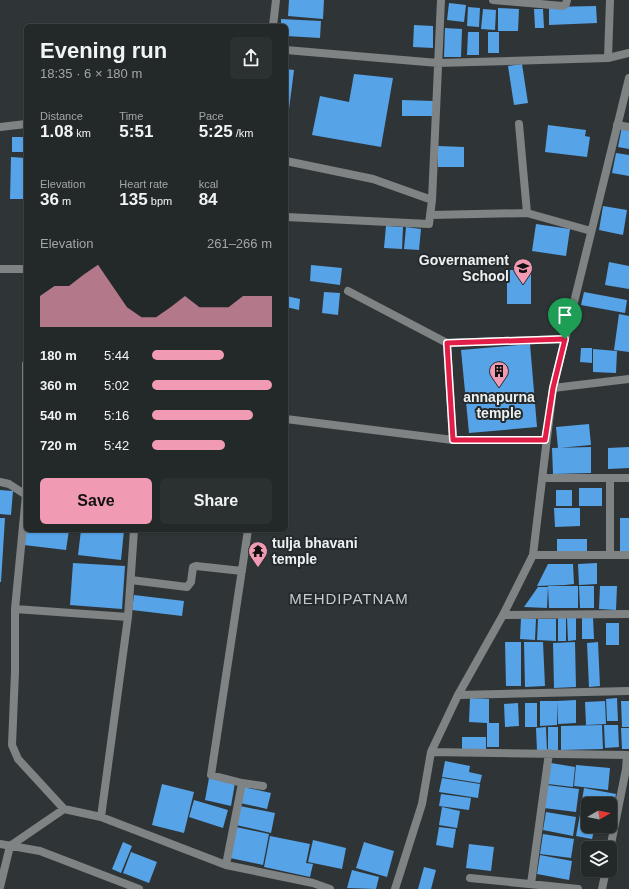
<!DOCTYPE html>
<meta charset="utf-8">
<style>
:root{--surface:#232829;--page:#2b3031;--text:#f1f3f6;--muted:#a3a6a8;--line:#404446;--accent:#f09ab4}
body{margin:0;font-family:Helvetica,sans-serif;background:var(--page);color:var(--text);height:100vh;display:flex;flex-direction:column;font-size:15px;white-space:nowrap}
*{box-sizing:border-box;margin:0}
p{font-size:13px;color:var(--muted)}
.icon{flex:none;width:22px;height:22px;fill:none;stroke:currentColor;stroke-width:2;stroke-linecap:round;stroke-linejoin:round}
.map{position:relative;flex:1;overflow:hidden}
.side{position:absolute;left:24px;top:24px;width:264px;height:508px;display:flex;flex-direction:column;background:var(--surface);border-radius:6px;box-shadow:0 1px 3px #0004,0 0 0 1px var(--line)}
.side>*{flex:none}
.needle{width:26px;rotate:81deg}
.tools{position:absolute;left:581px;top:797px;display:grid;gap:8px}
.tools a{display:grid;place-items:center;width:36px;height:36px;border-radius:6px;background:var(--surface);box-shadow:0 1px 3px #0004,0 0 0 1px var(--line);font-size:20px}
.pin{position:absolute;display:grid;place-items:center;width:34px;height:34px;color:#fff;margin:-41px -17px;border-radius:50% 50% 50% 0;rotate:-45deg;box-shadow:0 0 4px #0007}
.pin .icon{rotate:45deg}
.round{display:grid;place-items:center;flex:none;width:42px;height:42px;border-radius:6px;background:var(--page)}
.overview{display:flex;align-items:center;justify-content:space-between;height:68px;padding:0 16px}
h1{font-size:22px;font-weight:600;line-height:30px}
.metrics{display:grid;grid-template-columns:repeat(3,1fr);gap:6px;height:68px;padding:4px 16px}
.metrics div{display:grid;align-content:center}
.metrics b{font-size:17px;font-weight:600}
.metrics small{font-size:11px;font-weight:400}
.metrics p{font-size:11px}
.chart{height:112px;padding:8px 16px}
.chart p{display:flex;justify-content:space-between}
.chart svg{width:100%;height:72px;margin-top:4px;fill:var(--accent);opacity:.7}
.button{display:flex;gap:8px;margin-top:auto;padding:8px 16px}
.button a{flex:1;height:46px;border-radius:6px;background:var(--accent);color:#111;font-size:16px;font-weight:600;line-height:46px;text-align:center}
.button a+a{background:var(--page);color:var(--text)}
ul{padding:0 16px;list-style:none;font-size:13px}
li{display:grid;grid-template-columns:64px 48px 1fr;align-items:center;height:30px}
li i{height:10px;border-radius:5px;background:var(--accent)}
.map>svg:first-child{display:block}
.building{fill:#56a3e8}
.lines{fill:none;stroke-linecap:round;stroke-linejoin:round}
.service{stroke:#808383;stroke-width:8}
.minor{stroke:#808383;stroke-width:8}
.route-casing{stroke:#fff;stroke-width:8}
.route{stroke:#e11d48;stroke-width:5}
.labels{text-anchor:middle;stroke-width:4;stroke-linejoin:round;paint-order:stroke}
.poi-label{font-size:14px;font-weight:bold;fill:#edf1f2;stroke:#252b2d;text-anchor:end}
.neighbourhood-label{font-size:15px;letter-spacing:1px;fill:#c3cbcd;stroke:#252b2d}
</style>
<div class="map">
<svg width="629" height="889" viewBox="0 0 629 889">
<rect width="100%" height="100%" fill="#2f3537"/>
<path class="building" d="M 289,0 L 324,0 L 323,19 L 288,16 Z
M 449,3 L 466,5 L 464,22 L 447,20 Z
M 596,6 L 597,23 L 549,25 L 549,7 Z
M 468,7 L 480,8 L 479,27 L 467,26 Z
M 498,8 L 519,9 L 518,31 L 498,31 Z
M 483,9 L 496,10 L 495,30 L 481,29 Z
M 534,9 L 543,9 L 544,28 L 535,28 Z
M 281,19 L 321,21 L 320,38 L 286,36 L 286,26 L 281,26 Z
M 414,25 L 433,26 L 433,48 L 413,47 Z
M 445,28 L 462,29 L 461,57 L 444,57 Z
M 468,32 L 479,32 L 479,55 L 467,55 Z
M 488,32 L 499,32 L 499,53 L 488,53 Z
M 522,64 L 528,103 L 514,105 L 508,66 Z
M 286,69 L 294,70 L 289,109 L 286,108 Z
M 354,74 L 393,78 L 381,147 L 312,135 L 320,96 L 349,102 Z
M 402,100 L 434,101 L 434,116 L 402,116 Z
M 548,125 L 586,130 L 585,136 L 590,137 L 587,157 L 545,152 Z
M 622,126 L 629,128 L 629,149 L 618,147 Z
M 12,137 L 26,137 L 26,152 L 12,152 Z
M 438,146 L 464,147 L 464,167 L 438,167 Z
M 616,153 L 629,155 L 629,176 L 612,173 Z
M 11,157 L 26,158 L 26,199 L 10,199 Z
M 603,206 L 627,210 L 623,235 L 599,230 Z
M 536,224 L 570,229 L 566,256 L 532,251 Z
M 386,226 L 403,227 L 402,249 L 384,248 Z
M 406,227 L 421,229 L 419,250 L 404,249 Z
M 609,262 L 629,266 L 629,289 L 605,285 Z
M 311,265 L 342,268 L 340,285 L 310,281 Z
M 507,270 L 531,270 L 531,304 L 507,304 Z
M 324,292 L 340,293 L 338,315 L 322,313 Z
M 584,292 L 627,300 L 625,313 L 581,305 Z
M 286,296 L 300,299 L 299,310 L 286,307 Z
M 619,314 L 629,316 L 629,352 L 614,350 Z
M 530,344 L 537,427 L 469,433 L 461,350 Z
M 581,348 L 592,348 L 592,363 L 580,362 Z
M 593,349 L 617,351 L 616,373 L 593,372 Z
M 589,424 L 591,445 L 558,448 L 556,427 Z
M 591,447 L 591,473 L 553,474 L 552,448 Z
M 629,447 L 629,468 L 608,469 L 608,448 Z
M 579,488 L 602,488 L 602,506 L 579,506 Z
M 0,490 L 13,491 L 11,515 L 0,514 Z
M 556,490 L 572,490 L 572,506 L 556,506 Z
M 554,508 L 580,508 L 580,526 L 555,527 Z
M 0,518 L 5,518 L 1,582 L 0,582 Z
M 620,518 L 629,518 L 629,551 L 620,551 Z
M 25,530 L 69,530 L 66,550 L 24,545 Z
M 81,530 L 124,530 L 121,560 L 78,555 Z
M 557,539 L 587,539 L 587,551 L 557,552 Z
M 73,563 L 125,566 L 122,609 L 70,605 Z
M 597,563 L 597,584 L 579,585 L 578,564 Z
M 548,564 L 573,564 L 574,584 L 565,585 L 564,565 L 565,585 L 537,586 Z
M 548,586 L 578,586 L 578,608 L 549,608 Z
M 579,586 L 594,586 L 594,608 L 580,608 Z
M 600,586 L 617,586 L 616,610 L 599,609 Z
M 538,587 L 548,587 L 547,608 L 524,607 Z
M 134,595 L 184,601 L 182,616 L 132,610 Z
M 567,617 L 576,617 L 576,640 L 568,641 Z
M 582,617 L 593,617 L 594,639 L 582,639 Z
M 521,618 L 536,619 L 535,640 L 520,639 Z
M 558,618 L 566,618 L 566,641 L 558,641 Z
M 538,619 L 556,619 L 556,641 L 537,640 Z
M 606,623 L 619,623 L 619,645 L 606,645 Z
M 505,642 L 521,642 L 521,686 L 506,686 Z
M 524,642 L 543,642 L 545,686 L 525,687 Z
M 575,642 L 576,687 L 554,688 L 553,643 Z
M 598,642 L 600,686 L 589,687 L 587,643 Z
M 470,698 L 489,699 L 489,723 L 499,723 L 499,747 L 487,747 L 487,723 L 469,722 Z
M 617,698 L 618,721 L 607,721 L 606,699 Z
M 576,700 L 576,723 L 558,724 L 557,701 Z
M 540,701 L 557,701 L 557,725 L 540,726 Z
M 605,701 L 606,724 L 586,725 L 585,702 Z
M 621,701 L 629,701 L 629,727 L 622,727 Z
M 518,703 L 519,726 L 505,727 L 504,704 Z
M 525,703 L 537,703 L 537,727 L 525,727 Z
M 602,725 L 603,749 L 561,750 L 561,726 Z
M 604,725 L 618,725 L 619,747 L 605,748 Z
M 546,727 L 547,751 L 537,751 L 536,728 Z
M 548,727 L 558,727 L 558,751 L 548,751 Z
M 621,728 L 629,728 L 629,749 L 622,749 Z
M 462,737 L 486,737 L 486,750 L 462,750 Z
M 445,761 L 470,766 L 469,772 L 482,775 L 480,783 L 442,777 Z
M 551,763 L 575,767 L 573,787 L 548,784 Z
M 576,765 L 610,768 L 608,790 L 574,786 Z
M 209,778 L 235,783 L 231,806 L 205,800 Z
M 442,778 L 480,784 L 478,798 L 439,792 Z
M 162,784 L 194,792 L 184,833 L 152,825 Z
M 547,785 L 579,789 L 576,812 L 544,808 Z
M 243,787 L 271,793 L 267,809 L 240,803 Z
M 584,788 L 616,794 L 613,812 L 610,812 L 610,804 L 588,804 L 588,808 L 581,807 Z
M 441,794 L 471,798 L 469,810 L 439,806 Z
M 194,800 L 228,810 L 223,828 L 189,817 Z
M 240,806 L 275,813 L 271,833 L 236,825 Z
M 442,807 L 460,811 L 457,828 L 439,825 Z
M 581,809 L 588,810 L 588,826 L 595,826 L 592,839 L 576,836 Z
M 546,812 L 576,817 L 573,836 L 543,830 Z
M 236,827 L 269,834 L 263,865 L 230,858 Z
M 439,827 L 456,829 L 453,848 L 436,845 Z
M 543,834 L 574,839 L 571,858 L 540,854 Z
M 270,836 L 310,844 L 306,863 L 313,864 L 310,877 L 264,867 Z
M 313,840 L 346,848 L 342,869 L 308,862 Z
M 123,842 L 132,846 L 121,873 L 112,869 Z
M 364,842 L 394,851 L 387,877 L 356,868 Z
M 469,844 L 494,847 L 491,871 L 466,868 Z
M 131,852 L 157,862 L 149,883 L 123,873 Z
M 540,855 L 572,861 L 569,880 L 537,874 Z
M 424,867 L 436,870 L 431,889 L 418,889 Z
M 352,870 L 379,877 L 376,889 L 347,888 Z"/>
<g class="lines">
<path class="service" d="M 617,125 L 629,127"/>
<path class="minor" d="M 493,0 L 563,6 L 566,4 L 567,0
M 273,26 L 276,0
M 286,50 L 438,63 L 608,58 L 629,53
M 608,58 L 610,0
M 519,124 L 527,213
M 0,127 L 26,124
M 286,161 L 373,179 L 432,200 L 429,224 L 286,217
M 432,200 L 441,0
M 430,215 L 527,213 L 591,231
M 0,269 L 26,269
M 348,291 L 447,343 L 565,339
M 447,343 L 453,440
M 26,364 L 26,495
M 553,388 L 629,379
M 286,419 L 453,440 L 545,440
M 542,478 L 629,478
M 0,482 L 9,484 L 26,495 L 15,609 L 15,672 L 12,745 L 18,759 L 64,809 L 101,817 L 226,865 L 313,883 L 330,889
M 248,530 L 211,775 L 242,783 L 263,786
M 533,555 L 629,555
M 610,555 L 610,478
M 131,580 L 187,587 L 191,582 L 193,567 L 196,566 L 242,571
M 15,609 L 128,617
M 503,615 L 629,614
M 458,695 L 629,691
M 431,752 L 627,755 L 626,769 L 610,849
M 101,817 L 128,617 L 134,530
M 0,844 L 40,851 L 139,889
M 226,865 L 242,783
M 470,878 L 578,889
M 531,884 L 549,753
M 0,887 L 10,846 L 64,809
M 395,889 L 422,804 L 431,752 L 458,695 L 503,615 L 533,555 L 553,388 L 629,78
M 602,889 L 606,870"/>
</g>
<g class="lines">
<g class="route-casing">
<path id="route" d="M 565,339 L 553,388 L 545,440 L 453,440 L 447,343 Z"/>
</g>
<use href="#route" class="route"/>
</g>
<defs>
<g id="school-pin" transform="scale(1)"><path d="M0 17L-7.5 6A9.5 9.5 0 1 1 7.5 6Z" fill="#f09ab4" stroke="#252b2d"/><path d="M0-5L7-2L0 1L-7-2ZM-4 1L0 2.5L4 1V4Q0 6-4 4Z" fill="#111"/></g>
<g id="building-pin" transform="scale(1)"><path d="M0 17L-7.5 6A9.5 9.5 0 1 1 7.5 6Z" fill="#f09ab4" stroke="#252b2d"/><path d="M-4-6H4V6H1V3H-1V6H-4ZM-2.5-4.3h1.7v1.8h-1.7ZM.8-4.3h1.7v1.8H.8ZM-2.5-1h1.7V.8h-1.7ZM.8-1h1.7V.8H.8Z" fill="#111"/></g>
<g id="temple-pin" transform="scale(1)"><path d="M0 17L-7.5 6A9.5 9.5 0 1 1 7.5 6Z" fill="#f09ab4" stroke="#252b2d"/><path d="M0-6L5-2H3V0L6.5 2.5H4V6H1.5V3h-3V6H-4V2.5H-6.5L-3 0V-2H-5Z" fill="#111"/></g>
</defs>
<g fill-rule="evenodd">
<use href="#school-pin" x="523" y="268"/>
<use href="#building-pin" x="499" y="371"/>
<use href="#temple-pin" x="258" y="551"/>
</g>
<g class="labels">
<g class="poi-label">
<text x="509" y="265">Governament<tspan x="509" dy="16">School</tspan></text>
<text x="499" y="402" text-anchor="middle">annapurna<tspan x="499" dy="16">temple</tspan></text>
<text x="272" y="548" text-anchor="start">tulja bhavani<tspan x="272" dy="16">temple</tspan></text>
</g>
<g class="neighbourhood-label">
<text x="349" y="604">MEHDIPATNAM</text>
</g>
</g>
</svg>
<div class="tools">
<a><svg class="needle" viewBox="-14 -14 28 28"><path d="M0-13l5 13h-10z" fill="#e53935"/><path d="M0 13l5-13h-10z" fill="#a3a6a8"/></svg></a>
<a><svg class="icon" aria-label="layers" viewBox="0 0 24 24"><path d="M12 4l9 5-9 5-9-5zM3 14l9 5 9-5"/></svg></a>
</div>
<div class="pin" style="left:565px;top:339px;background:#1e9e55"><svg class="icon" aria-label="arrive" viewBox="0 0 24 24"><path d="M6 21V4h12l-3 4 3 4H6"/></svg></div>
<section class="side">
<div class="overview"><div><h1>Evening run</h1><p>18:35 · 6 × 180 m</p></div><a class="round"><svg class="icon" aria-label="share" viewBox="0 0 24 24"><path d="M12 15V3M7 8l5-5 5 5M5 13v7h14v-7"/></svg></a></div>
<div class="metrics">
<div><p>Distance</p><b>1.08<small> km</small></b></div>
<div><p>Time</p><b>5:51</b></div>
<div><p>Pace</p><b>5:25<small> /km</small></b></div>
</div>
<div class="metrics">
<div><p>Elevation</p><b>36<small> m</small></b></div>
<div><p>Heart rate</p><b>135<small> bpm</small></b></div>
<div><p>kcal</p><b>84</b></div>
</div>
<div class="chart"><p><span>Elevation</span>261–266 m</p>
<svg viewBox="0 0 160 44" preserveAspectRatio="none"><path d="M0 44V25L10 19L20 19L30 12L40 6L50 19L60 32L70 38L80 38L90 32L100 25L110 32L120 32L130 32L140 25L150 25L160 25V44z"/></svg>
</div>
<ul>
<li><b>180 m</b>5:44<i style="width:60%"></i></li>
<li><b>360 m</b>5:02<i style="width:100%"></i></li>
<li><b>540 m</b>5:16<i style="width:84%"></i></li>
<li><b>720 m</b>5:42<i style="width:61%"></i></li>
</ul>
<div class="button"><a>Save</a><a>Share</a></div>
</section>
</div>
